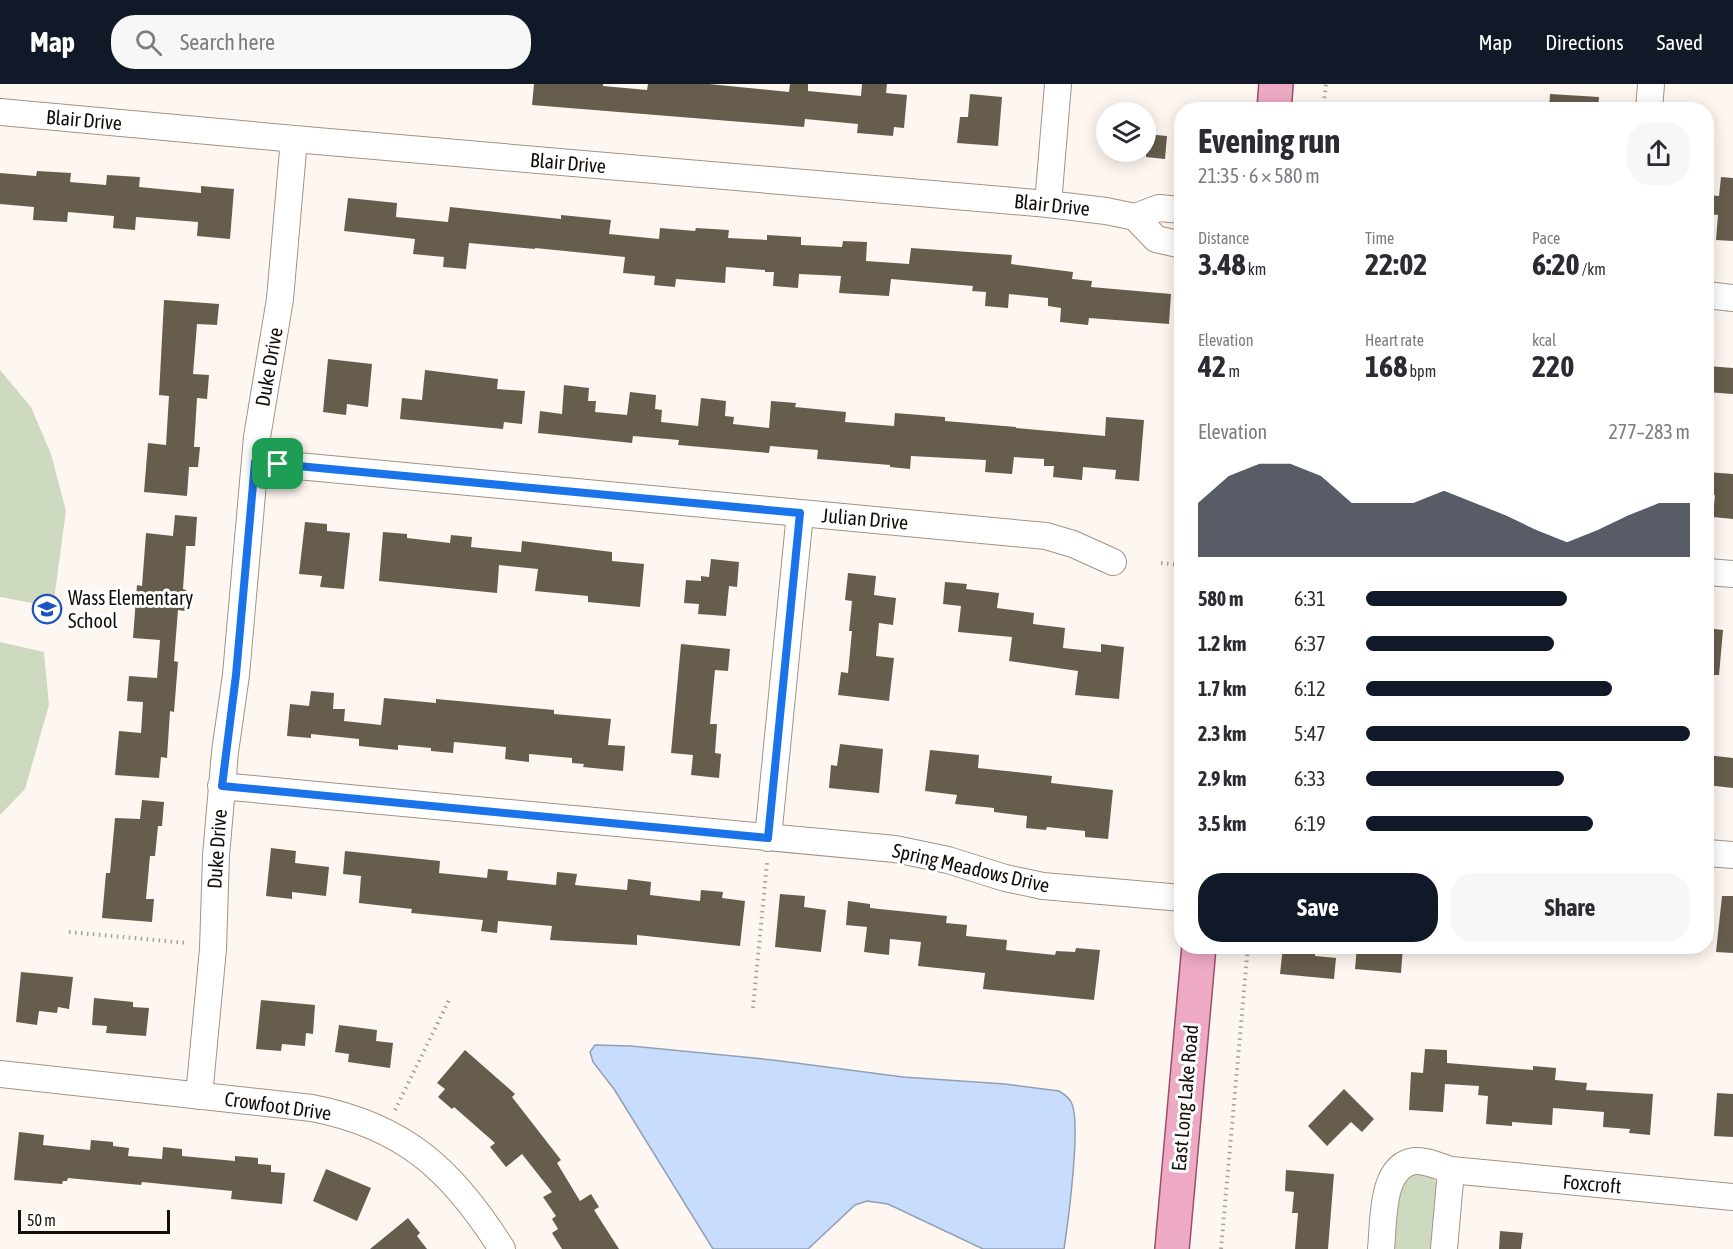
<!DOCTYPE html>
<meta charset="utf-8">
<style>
:root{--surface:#fff;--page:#f7f7f7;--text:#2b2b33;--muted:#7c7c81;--accent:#111827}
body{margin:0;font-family:"Asap Condensed",sans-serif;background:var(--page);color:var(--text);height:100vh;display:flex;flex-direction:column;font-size:22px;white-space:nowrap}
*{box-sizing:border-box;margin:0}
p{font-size:20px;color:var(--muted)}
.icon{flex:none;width:33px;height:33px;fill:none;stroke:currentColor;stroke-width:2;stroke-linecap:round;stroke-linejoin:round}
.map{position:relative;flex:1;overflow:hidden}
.panel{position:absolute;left:1174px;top:18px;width:540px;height:852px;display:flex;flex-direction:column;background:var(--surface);border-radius:24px;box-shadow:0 3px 15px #0003}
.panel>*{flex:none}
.controls{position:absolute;left:1096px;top:18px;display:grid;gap:12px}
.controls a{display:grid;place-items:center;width:60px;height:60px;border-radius:50%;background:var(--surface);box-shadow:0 3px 15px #0003;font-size:30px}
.scale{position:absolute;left:18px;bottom:15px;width:152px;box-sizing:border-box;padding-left:6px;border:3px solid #150f0a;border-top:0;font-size:16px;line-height:21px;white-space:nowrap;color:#150f0a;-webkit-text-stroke:4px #fff;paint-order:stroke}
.pin{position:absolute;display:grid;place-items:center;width:51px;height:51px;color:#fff;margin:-26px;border-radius:12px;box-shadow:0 3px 9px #0006}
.round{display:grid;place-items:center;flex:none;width:63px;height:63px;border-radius:24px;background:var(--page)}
.overview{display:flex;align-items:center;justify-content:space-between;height:102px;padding:0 24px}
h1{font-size:33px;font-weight:700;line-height:45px}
.metrics{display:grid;grid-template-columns:repeat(3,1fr);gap:9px;height:102px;padding:6px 24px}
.metrics div{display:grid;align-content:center}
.metrics b{font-size:30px;font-weight:700}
.metrics small{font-size:16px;font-weight:400}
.metrics p{font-size:16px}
.chart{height:168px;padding:12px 24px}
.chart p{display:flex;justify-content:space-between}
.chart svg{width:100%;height:108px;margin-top:6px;fill:var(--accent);opacity:.7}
.action{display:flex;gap:12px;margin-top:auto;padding:12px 24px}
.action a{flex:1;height:69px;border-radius:24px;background:var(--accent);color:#fff;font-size:24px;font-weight:700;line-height:69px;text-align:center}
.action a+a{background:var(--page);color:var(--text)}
ul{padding:0 24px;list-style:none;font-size:20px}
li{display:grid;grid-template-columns:96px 72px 1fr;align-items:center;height:45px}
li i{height:15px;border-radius:8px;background:var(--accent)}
header{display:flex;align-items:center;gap:36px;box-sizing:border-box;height:84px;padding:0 30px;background:var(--accent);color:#fff}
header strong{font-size:28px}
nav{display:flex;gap:33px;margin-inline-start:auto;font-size:21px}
.search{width:420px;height:54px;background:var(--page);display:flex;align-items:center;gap:15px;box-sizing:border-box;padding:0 21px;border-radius:24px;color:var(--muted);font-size:22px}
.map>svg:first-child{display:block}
.green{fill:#cddac0}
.water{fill:#c8ddfd;stroke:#929fb4;stroke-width:1.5}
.building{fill:#675d4c}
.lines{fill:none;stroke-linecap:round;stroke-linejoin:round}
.minor-casing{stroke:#a49285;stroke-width:28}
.major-casing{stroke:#9a4f6a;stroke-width:36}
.path{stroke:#a7a09b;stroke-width:4;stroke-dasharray:1.5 4.5;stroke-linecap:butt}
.minor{stroke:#fff;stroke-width:26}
.major{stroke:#eeaac4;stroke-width:33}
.route-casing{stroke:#fff;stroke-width:12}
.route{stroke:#1a73e8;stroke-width:8}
.labels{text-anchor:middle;stroke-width:6;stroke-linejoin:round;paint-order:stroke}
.street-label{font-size:20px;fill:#150f0a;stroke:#fff}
.poi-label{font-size:20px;fill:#150f0a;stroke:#fff;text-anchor:start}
</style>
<header>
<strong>Map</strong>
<div class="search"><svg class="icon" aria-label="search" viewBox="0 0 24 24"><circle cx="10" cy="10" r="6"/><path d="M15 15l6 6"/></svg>Search here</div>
<nav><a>Map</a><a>Directions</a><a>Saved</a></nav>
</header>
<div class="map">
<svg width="1733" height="1165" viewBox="0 0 1733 1165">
<rect width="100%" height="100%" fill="#fef7f1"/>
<path class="green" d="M 0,286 L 31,323 L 51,370 L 66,427 L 53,523 L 0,513 Z
M 0,558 L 44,568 L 49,621 L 25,705 L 0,731 Z
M 1417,1086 L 1433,1093 L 1439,1103 L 1434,1165 L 1389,1165 L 1396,1103 Z"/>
<path class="water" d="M 595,961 L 631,962 L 773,976 L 903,993 L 1005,1000 L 1059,1007 C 1064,1010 1070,1014 1072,1020 C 1081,1042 1068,1138 1064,1165 L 983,1165 L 888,1120 L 867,1117 L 855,1121 L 808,1165 L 713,1165 L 614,1005 L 593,978 L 590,968 Z"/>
<path class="building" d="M 534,0 L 603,0 L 603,2 L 647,6 L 648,0 L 709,0 L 789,8 L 790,0 L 808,0 L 808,7 L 861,12 L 862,0 L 887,0 L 886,9 L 907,11 L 904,44 L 894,43 L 893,52 L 857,49 L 858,40 L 805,35 L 804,43 L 532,21 Z
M 970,10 L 1002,13 L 998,62 L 957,59 L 960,33 L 968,33 Z
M 1550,10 L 1599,13 L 1598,26 L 1549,26 Z
M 1146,50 L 1167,52 L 1165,75 L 1146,73 Z
M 37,87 L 71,89 L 70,98 L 106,101 L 107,91 L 140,93 L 139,103 L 201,109 L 201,102 L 234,105 L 230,155 L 197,152 L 198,138 L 136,133 L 135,146 L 113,144 L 114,132 L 68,128 L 67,138 L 33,136 L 34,123 L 0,120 L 0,89 L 36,92 Z
M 1721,93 L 1733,94 L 1733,157 L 1716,156 L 1718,131 L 1707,130 L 1707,111 L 1719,112 Z
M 348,114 L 397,119 L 396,133 L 448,138 L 450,123 L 561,135 L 561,131 L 611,136 L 609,150 L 659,155 L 660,144 L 695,147 L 696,144 L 729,146 L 728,154 L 767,156 L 767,151 L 801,153 L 801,161 L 842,163 L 843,157 L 867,158 L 866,177 L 909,180 L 911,164 L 1012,171 L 1011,180 L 1073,188 L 1072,195 L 1092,197 L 1091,203 L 1171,210 L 1169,240 L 1089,234 L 1088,241 L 1060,238 L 1061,224 L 1048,222 L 1048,214 L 1009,210 L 1008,224 L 985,222 L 986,208 L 972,207 L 973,202 L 891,195 L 889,212 L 839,209 L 841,192 L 799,190 L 798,204 L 773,202 L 774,188 L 765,188 L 765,186 L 726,183 L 725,199 L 676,195 L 675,203 L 654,201 L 655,192 L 623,189 L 625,173 L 535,164 L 535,165 L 469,159 L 466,185 L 443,183 L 444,173 L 413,170 L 415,155 L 344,147 Z
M 164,216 L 219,220 L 217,241 L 197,240 L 193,290 L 209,291 L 207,315 L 197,314 L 194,363 L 200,363 L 198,383 L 189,383 L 187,412 L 144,408 L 148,359 L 166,361 L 169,312 L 159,311 Z
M 328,275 L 372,280 L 368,323 L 347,320 L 346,331 L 323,328 Z
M 1707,282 L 1733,284 L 1733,310 L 1707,308 Z
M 425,286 L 498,295 L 497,305 L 525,307 L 522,340 L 504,338 L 503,345 L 400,335 L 402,314 L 422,316 Z
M 564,301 L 589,304 L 588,317 L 596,317 L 595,328 L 627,331 L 630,308 L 656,311 L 655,325 L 662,326 L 661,338 L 698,342 L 701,314 L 726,317 L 725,332 L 734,333 L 733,340 L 769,344 L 771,317 L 796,319 L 795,323 L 846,328 L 845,338 L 894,342 L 895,329 L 945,333 L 945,337 L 1016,343 L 1016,344 L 1105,352 L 1106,333 L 1144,336 L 1139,397 L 1115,395 L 1116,386 L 1083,383 L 1082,396 L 1053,393 L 1054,382 L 1044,382 L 1044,375 L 1014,373 L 1012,390 L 985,388 L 986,376 L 911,372 L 910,385 L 890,383 L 890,381 L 817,375 L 818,366 L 770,362 L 769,369 L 678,361 L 679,356 L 633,352 L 632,359 L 538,349 L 540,327 L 562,330 Z
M 1707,388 L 1733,390 L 1733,435 L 1713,433 L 1715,411 L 1707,411 Z
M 175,431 L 197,433 L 195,462 L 186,462 L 183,505 L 186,506 L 185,527 L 178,526 L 174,577 L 178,578 L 174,628 L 170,627 L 167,674 L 161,673 L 159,694 L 115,691 L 119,647 L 141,649 L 143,618 L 127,617 L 129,592 L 157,594 L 160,556 L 133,554 L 137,501 L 142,502 L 146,449 L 173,452 Z
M 305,438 L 327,440 L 327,447 L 350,449 L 344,505 L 320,503 L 322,492 L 299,490 Z
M 383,448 L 407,450 L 407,454 L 450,459 L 451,451 L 472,453 L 471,463 L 521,468 L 522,457 L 612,468 L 612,477 L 644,480 L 640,523 L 588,518 L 588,512 L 535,507 L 538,485 L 499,481 L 497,509 L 379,497 Z
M 711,475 L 739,478 L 737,503 L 729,502 L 726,532 L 698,530 L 699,520 L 684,519 L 686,496 L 701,497 L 701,492 L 709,493 Z
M 848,489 L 876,492 L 874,511 L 896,514 L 893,541 L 879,539 L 876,572 L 894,574 L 889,617 L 838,611 L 841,588 L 848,589 L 852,547 L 849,547 L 852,517 L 845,516 Z
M 945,498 L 967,500 L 966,505 L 999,509 L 997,524 L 1034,529 L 1033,540 L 1065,544 L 1063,564 L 1101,568 L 1101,560 L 1124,563 L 1119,615 L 1075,611 L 1078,587 L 1009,577 L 1012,553 L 958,548 L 961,522 L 943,520 Z
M 1707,544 L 1723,546 L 1719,591 L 1707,591 Z
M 681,560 L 730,565 L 728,587 L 715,586 L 710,640 L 717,640 L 715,669 L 721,670 L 719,694 L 691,691 L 693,671 L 671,669 Z
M 311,607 L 334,609 L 333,625 L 345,625 L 344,637 L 381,641 L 384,614 L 436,619 L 436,615 L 458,617 L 554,626 L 554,630 L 611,635 L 608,661 L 625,662 L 623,687 L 583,683 L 584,680 L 572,679 L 572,674 L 529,670 L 529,678 L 505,675 L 506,663 L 454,658 L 453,669 L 431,667 L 431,664 L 398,661 L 398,666 L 359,662 L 359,655 L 311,650 L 311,654 L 287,652 L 290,620 L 309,622 Z
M 840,660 L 883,665 L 879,709 L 829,704 L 831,681 L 837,682 Z
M 930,666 L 979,671 L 978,684 L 1052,692 L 1051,699 L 1113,706 L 1108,755 L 1085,753 L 1085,747 L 1047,743 L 1046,746 L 1026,744 L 1027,732 L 994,728 L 994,724 L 955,720 L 957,711 L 925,707 Z
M 1707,671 L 1733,674 L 1733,704 L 1707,701 Z
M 142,716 L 164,718 L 162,742 L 158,742 L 155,772 L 150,772 L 146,815 L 154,815 L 152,838 L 102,834 L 106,789 L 110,789 L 115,734 L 140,735 Z
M 271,764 L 296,767 L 295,779 L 329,783 L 326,812 L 292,808 L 292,815 L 266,812 Z
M 345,767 L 440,777 L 439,789 L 487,794 L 488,785 L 508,787 L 507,796 L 556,801 L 557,788 L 577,790 L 575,801 L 627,806 L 628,795 L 651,798 L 650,811 L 700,817 L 701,806 L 723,808 L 722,814 L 745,817 L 740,862 L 637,851 L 637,861 L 550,856 L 552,842 L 498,837 L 497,849 L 481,847 L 483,836 L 411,829 L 412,825 L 359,819 L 361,792 L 343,790 Z
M 780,810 L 805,812 L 804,823 L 826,826 L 821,868 L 775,863 Z
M 1722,812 L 1733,812 L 1733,869 L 1716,868 Z
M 848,817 L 870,820 L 870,824 L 947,832 L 946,839 L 967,841 L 966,852 L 1007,856 L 1006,866 L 1055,871 L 1056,867 L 1075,868 L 1076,864 L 1100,866 L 1094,916 L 983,905 L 985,889 L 918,882 L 921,858 L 890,855 L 889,871 L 864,868 L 867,843 L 846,841 Z
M 1283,862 L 1315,862 L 1315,872 L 1336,874 L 1334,895 L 1280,890 Z
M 1357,862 L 1403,862 L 1401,889 L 1355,885 Z
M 21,888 L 73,893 L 69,925 L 58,923 L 57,929 L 39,927 L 37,941 L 16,938 Z
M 94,914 L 133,918 L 133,923 L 149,924 L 146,952 L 106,949 L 107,942 L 92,941 Z
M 261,916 L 315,921 L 313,950 L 306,949 L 305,962 L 282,960 L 281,967 L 256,965 Z
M 339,941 L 377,946 L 376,957 L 393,959 L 390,984 L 348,978 L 349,970 L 335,968 Z
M 1425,965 L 1447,966 L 1447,979 L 1533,986 L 1533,982 L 1556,984 L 1555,996 L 1587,999 L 1586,1006 L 1653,1010 L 1650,1051 L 1629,1049 L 1630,1045 L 1603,1043 L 1604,1028 L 1553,1024 L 1552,1041 L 1512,1038 L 1512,1042 L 1486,1040 L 1488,1012 L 1478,1011 L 1479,1002 L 1445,1000 L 1443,1028 L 1409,1026 L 1411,988 L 1423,989 Z
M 465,966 L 515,1010 L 512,1013 L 561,1076 L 557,1079 L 580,1117 L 591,1110 L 599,1123 L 594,1126 L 619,1165 L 562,1165 L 552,1149 L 558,1145 L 552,1135 L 556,1132 L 543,1113 L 552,1108 L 522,1070 L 506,1083 L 490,1063 L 495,1059 L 454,1023 L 452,1025 L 438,1013 L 445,1005 L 437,999 Z
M 1344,1005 L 1374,1035 L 1362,1048 L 1351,1038 L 1327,1062 L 1308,1042 Z
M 1717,1009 L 1733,1010 L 1733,1053 L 1714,1052 Z
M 19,1048 L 44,1051 L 43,1061 L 90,1066 L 91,1056 L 113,1058 L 113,1062 L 129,1064 L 128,1072 L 162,1075 L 163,1063 L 182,1065 L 182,1072 L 235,1077 L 235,1072 L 258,1074 L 258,1080 L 271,1081 L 271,1088 L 285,1089 L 282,1120 L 231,1115 L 232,1107 L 142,1098 L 141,1101 L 68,1094 L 67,1097 L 63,1097 L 62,1100 L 14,1096 Z
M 326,1085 L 371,1104 L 357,1137 L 313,1117 Z
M 1286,1086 L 1334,1090 L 1328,1165 L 1295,1165 L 1298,1129 L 1292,1129 L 1294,1108 L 1285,1107 Z
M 408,1134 L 420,1149 L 417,1152 L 427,1165 L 370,1165 Z
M 1500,1147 L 1523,1149 L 1521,1165 L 1499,1165 Z"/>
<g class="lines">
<g class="minor-casing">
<path id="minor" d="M 1649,26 L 1651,0
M 0,28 L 317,57 L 1048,120 L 1106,127 L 1135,133
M 1048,120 L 1058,0
M 1182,126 L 1159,124 L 1135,133 L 1156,155 L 1182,161
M 1707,211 L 1733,214
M 255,378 L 1046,452 L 1073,460 L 1113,478
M 1707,488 L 1733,490
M 221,702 L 895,765 L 948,776 L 1005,794 L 1043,802 L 1182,814
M 768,754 L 800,429
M 1707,769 L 1733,771
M 0,990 L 312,1024 C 405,1042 453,1087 502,1165
M 199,1012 L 213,865 L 216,772 L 225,668 L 236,591 L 257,353 L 280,215 L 294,55
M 1451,1086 L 1733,1113
M 1381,1165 C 1384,1139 1380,1081 1415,1077 C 1426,1076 1440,1083 1451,1086 L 1444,1165"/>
</g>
<g class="major-casing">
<path id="major" d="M 1274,26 L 1276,0
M 1172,1165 L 1199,862"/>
</g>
<path class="path" d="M 1323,26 L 1326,0
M 1161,479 L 1180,481
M 69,848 L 188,859
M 753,924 L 767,779
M 395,1026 L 449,916
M 1221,1165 L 1248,862"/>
<use href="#minor" class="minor"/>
<use href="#major" class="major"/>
</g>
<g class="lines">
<g class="route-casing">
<path id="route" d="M 255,378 L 800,429 L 768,754 L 222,702 L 236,591 Z"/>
</g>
<use href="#route" class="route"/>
</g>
<defs>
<g id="school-ring" transform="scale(1.5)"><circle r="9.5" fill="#fff" stroke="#1b54c0" stroke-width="1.5"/><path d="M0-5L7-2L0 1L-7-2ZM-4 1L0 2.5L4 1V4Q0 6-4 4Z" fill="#1b54c0"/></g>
</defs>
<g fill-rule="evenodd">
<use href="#school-ring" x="47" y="525"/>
</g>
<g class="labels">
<g class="street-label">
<text transform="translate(84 36) rotate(5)" y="7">Blair Drive</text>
<text transform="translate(568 79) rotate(5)" y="7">Blair Drive</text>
<text transform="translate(1052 121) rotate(6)" y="7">Blair Drive</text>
<text transform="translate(269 283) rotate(-80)" y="7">Duke Drive</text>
<text transform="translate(865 435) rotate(5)" y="7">Julian Drive</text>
<text transform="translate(217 765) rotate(-86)" y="7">Duke Drive</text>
<text transform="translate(971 784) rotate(13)" y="7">Spring Meadows Drive</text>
<text transform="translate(1185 1014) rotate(-85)" y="7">East Long Lake Road</text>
<text transform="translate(278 1022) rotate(8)" y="7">Crowfoot Drive</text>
<text transform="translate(1592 1100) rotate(5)" y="7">Foxcroft</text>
</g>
<g class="poi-label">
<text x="68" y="521">Wass Elementary<tspan x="68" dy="23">School</tspan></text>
</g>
</g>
</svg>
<div class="controls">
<a><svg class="icon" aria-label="layers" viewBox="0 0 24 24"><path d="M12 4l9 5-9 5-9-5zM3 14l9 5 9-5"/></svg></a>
</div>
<div class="scale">50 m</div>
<div class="pin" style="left:278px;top:380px;background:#1e9e55"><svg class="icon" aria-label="arrive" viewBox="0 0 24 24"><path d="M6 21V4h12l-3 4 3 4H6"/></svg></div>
<section class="panel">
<div class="overview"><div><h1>Evening run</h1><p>21:35 · 6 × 580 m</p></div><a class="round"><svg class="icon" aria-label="share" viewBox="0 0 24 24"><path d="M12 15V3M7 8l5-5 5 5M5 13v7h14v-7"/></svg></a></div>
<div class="metrics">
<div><p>Distance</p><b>3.48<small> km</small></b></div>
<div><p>Time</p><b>22:02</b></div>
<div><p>Pace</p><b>6:20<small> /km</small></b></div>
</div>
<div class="metrics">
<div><p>Elevation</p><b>42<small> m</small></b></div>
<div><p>Heart rate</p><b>168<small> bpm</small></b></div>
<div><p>kcal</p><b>220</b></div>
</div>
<div class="chart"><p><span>Elevation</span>277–283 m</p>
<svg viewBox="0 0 160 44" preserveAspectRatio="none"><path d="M0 44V22L10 11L20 6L30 6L40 11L50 22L60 22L70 22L80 17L90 22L100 27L110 33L120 38L130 33L140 27L150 22L160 22V44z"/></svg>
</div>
<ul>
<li><b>580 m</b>6:31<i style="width:62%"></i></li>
<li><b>1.2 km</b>6:37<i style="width:58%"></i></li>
<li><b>1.7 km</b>6:12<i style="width:76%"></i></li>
<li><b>2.3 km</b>5:47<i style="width:100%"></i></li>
<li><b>2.9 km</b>6:33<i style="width:61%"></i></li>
<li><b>3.5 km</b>6:19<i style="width:70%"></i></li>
</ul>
<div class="action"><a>Save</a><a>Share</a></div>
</section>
</div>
